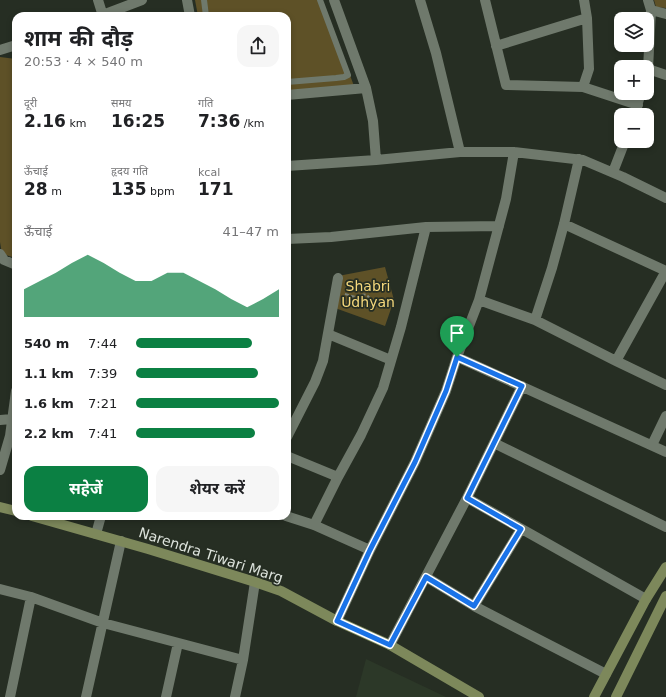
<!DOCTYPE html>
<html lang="hi">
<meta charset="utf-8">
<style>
:root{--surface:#fff;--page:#f6f6f6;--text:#202124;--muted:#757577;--accent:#0b8043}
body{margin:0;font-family:"DejaVu Sans","Noto Sans Devanagari",sans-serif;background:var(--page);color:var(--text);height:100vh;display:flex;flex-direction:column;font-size:15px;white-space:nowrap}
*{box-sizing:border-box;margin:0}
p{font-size:13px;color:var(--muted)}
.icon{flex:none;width:22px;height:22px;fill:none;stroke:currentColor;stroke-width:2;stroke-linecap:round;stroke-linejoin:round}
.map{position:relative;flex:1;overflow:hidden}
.side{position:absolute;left:12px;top:12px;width:279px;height:508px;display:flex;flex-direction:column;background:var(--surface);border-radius:12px;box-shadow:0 2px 6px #0003}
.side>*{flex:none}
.buttons{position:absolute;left:614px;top:12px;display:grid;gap:8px}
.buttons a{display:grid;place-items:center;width:40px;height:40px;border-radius:8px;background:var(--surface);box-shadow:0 2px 6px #0003;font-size:20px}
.pin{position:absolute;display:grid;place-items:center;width:34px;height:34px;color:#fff;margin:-41px -17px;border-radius:50% 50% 50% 0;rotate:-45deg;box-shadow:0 0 4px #0007}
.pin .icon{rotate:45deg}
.round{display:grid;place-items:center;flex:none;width:42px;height:42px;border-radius:12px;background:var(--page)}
.summary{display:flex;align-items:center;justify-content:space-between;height:68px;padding:0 12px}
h1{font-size:22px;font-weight:700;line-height:30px}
.metrics{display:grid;grid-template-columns:repeat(3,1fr);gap:6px;height:68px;padding:4px 12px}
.metrics div{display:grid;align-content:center}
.metrics b{font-size:17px;font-weight:700}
.metrics small{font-size:11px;font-weight:400}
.metrics p{font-size:11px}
.chart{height:112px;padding:8px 12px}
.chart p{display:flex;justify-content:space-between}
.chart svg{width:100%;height:72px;margin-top:4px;fill:var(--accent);opacity:.7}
.primary-button{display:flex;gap:8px;margin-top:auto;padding:8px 12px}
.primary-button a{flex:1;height:46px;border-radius:12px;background:var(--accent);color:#fff;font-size:16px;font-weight:700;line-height:46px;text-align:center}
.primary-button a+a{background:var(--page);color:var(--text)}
ul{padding:0 12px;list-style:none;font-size:13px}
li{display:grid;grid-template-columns:64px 48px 1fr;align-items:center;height:30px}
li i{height:10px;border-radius:5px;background:var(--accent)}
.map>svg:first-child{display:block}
.built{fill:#2c3828}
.green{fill:#5e5127}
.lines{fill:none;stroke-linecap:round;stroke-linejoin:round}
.path{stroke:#7c837a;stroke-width:2;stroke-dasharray:4 2;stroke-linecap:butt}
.lane{stroke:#6f796c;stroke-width:6}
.street{stroke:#6f796c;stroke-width:10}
.secondary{stroke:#7d885b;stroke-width:10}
.route-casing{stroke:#fff;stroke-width:8}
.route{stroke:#1a73e8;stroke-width:5}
.labels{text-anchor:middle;stroke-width:3.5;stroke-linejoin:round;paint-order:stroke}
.park-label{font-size:14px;fill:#f5d87c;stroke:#262e23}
.street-label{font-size:14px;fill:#dde3dc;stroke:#262e23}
</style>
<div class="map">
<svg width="666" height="697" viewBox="0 0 666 697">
<rect width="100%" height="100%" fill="#262e23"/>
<path class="built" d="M 366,659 L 446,697 L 356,697 Z"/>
<path class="green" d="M 195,0 L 322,0 L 354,86 L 287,91 L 287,16 L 198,16 Z
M 654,0 L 666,0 L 666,8 L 656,7 Z
M 0,57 L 16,59 L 16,258 L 2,254 L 0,242 Z
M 385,267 L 394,300 L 385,326 L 335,308 L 338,276 Z"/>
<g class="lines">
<path class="path" d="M 345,294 L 359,298
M358.5 300a5.5 5.5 0 1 1 11 0a5.5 5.5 0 1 1-11 0Z
M 370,301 L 381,305"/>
<path class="lane" d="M 204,0 L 206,16
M 287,82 L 336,78 L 344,77 L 348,75 L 320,0"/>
<path class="street" d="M 98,0 L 103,16
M 187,0 L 190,16
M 334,0 L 366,88 L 373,121 L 376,160
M 420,0 L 436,53 L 460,152
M 485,0 L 506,85 L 583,87 L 638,105
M 651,10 L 666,14
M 100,16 L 142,0
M 496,46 L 587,18
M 0,50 L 16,45
M 648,69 L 666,75
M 647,73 L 648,69 L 651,10 L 648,0
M 583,87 L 589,69 L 587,18 L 584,0
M 287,95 L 366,88
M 634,115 L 641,93
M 287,166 L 376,160 L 460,152 L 514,152 L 583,160 L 623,177 L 666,198
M 613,172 L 625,141
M 564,224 L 666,271
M 287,239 L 331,237 L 426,227 L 499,226
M 0,254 L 4,260 L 16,265
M 479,300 L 535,320 L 616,361 L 666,385
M 535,320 L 552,268 L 564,224 L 579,159
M 328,334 L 391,360
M 457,357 L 666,452
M 616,361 L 666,271
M 0,420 L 12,419
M 287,437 L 315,382 L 323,361 L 338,278
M 494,443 L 666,527
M 652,445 L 666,416
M 287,456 L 338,477
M 0,470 L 10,436 L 16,391
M 467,498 L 646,599
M 286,516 L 314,525 L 370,550
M 314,525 L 338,477 L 361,435 L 383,388 L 401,327 L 426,227
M 96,534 L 101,516
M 426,577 L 474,606 L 606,674
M 0,589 L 31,597 L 103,623 L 243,660
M 474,606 L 521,529
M 337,621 L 370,550 L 415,462 L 446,391 L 457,357 L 479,300 L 506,199 L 514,152
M 390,645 L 467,498 L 522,386
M 10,697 L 31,597
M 86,697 L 121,541
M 166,697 L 178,643
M 235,697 L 243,660 L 255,582"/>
<path class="secondary" d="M 0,507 L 16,511
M 32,516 L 148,549 L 255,582 L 281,591 L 337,621 L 390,645 L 479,697
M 594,697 L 646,599 L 666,567
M 616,697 L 666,596"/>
</g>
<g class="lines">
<g class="route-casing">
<path id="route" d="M 457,357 L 522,386 L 467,498 L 521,529 L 474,606 L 426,577 L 390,645 L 337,621 L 370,550 L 415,462 L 446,391 Z"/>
</g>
<use href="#route" class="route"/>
</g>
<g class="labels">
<g class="park-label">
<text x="368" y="291">Shabri<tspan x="368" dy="16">Udhyan</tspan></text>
</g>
<g class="street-label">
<text transform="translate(211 555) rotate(18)" y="5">Narendra Tiwari Marg</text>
</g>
</g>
</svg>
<div class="buttons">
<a><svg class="icon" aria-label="layers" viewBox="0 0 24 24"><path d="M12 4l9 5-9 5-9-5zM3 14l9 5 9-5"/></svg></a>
<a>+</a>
<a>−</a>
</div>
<div class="pin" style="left:457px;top:357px;background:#1e9e55"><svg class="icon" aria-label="arrive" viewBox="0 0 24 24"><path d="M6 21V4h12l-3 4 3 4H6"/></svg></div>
<section class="side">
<div class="summary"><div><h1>शाम की दौड़</h1><p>20:53 · 4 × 540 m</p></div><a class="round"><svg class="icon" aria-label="share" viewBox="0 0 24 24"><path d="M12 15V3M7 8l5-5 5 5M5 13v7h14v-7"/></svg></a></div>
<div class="metrics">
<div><p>दूरी</p><b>2.16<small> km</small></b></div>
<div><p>समय</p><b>16:25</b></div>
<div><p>गति</p><b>7:36<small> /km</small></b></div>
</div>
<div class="metrics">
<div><p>ऊँचाई</p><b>28<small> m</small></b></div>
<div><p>हृदय गति</p><b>135<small> bpm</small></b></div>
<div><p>kcal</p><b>171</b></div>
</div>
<div class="chart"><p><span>ऊँचाई</span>41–47 m</p>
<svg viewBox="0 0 160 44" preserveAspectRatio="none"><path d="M0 44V27L10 22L20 17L30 11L40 6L50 11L60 17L70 22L80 22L90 17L100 17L110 22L120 27L130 33L140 38L150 33L160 27V44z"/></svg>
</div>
<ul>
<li><b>540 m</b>7:44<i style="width:81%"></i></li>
<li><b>1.1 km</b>7:39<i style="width:85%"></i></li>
<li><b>1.6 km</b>7:21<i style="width:100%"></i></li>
<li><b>2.2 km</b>7:41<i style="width:83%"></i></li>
</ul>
<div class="primary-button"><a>सहेजें</a><a>शेयर करें</a></div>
</section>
</div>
